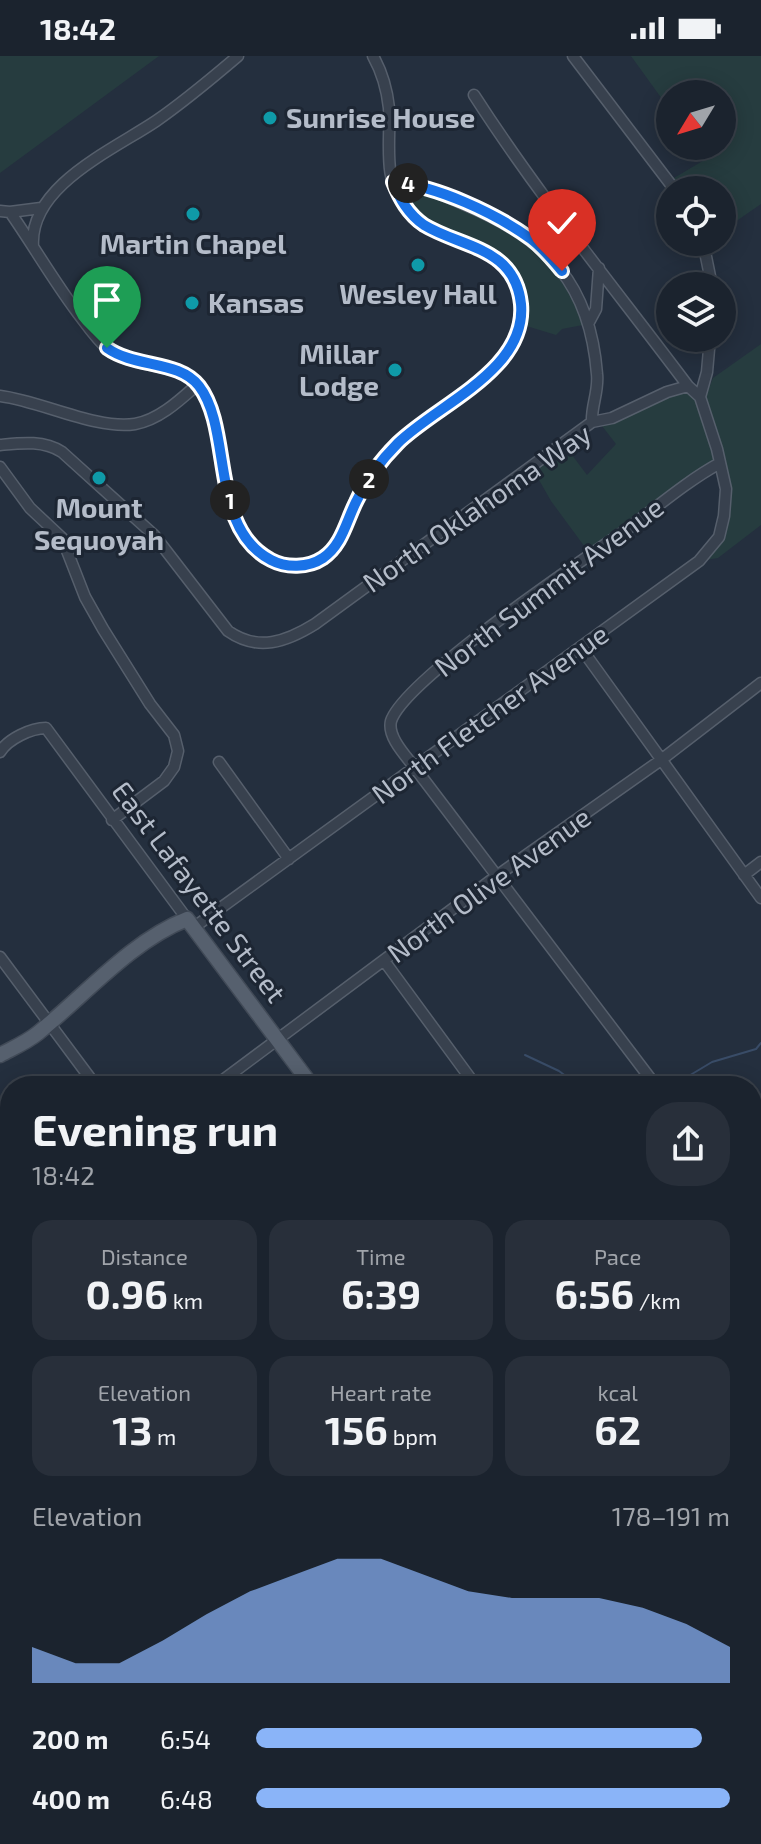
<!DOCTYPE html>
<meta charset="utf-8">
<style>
:root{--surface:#1b232e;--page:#282f3a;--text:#f1f3f6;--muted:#a0a4aa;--line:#39404a;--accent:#8ab4f8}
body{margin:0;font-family:"Exo 2",sans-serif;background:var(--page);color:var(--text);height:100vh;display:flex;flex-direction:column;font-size:30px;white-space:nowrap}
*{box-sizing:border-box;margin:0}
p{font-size:26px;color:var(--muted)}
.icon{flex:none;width:44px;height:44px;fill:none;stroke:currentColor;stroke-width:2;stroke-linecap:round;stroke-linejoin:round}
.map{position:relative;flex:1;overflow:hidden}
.drawer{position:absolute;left:0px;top:1020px;width:762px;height:768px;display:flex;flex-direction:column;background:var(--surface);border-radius:32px 32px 0 0;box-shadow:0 4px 20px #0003,0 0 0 2px var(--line)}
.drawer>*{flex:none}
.needle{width:52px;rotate:232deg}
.fabs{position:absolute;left:656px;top:24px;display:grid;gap:16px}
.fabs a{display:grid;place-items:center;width:80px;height:80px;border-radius:50%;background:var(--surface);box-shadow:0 4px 20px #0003,0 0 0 2px var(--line);font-size:40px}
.pin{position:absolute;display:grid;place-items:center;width:68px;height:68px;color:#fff;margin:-82px -34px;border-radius:50% 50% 50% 0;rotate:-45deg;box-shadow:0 0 8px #0007}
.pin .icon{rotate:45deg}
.km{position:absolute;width:40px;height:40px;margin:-20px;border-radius:50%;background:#222;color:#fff;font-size:22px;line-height:40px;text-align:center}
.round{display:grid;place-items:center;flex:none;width:84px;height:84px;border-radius:32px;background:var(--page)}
.head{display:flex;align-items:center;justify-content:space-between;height:136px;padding:0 32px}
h1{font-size:44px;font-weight:700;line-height:60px}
.stats{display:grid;grid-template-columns:repeat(3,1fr);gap:12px;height:136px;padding:8px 32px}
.stats div{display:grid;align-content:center;border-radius:20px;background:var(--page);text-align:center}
.stats b{font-size:40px;font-weight:700}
.stats small{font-size:22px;font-weight:400}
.stats p{font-size:22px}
.chart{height:224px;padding:16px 32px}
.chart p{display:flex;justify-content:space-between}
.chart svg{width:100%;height:144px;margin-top:8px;fill:var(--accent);opacity:.7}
ul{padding:0 32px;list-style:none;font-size:26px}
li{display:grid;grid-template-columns:128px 96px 1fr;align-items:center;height:60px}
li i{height:20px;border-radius:10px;background:var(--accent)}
.status{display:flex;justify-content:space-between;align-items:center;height:56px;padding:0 40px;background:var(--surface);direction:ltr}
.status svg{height:22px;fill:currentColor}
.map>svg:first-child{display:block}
.green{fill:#263c3f}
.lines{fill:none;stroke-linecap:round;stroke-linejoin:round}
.stream{stroke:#394c67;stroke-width:2}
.minor-casing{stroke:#565f6c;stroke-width:13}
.major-casing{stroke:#414a57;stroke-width:17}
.minor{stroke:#38414e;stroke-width:10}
.major{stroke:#56606e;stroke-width:14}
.route-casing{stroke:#fff;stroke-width:16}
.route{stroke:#1a73e8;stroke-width:10}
.culture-dot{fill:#0f9aa8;stroke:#1d2633;stroke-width:3}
.labels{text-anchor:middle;stroke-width:6;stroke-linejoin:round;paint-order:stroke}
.poi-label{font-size:28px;font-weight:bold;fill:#b4bcc9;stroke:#1d2633}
.street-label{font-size:28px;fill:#b4bcc9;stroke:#1d2633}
</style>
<div class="status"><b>18:42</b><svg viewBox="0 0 49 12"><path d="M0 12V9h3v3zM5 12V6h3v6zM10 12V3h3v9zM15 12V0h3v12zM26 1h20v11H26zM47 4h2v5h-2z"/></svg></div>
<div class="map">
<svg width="761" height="1788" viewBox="0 0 761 1788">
<rect width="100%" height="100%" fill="#242f3e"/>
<path class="green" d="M 0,0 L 159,0 L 0,117 Z
M 631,0 L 761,0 L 761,148 L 722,175 L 722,134 L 681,134 L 674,122 L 706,103 L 697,90 L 722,90 L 722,38 L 670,38 L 670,54 Z
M 393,126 L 487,158 L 547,197 L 588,268 L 562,273 L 556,279 L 520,268 L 521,245 L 500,206 L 422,168 Z
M 761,288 L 761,469 L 718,502 L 699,505 L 725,476 L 730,430 L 705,342 L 713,322 Z
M 688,330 L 700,341 L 720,407 L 590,498 L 551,445 L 531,410 L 563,387 L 587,419 L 616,388 L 599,366 Z"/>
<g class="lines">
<path class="stream" d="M 525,999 L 559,1015 L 571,1024 L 615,1030
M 661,1019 L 680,1023 L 687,1021 L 712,1006 L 756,993 L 761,987
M 637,1030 L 643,1029
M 260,1782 L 275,1788"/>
<g class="minor-casing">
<path id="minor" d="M 573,0 L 675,134
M 474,39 C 539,140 616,234 688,330 L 700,341
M 393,126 C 420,128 443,139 468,150 C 548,184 590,228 597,318 C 599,335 591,350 592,366
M 0,155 L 10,156 C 33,189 53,224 77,256 C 87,269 96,283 108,293 C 143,319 190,299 210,348 C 215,358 215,372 217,383 C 223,421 232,488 273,505 C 289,512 310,512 324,501 C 343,486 347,464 357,444 C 367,422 382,402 400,385 C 440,348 529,311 521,246 C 513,183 438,192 405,151 C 382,123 391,85 389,52 C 387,33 382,16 373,0
M 10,156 L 41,152
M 703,186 L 712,230
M 33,190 C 29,130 113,94 156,65 C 185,45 211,23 238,0
M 588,268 L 596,253 L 599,212
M 0,340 C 41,345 96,374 135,368 C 159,364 180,344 198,328
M 0,389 C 21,387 43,384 62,396 L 154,479 L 228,575 C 258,596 286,586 315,568 L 592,366 L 612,362 L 667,336 L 688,330
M 0,411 L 30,452 L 62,482 L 85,541 L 103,573 L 150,648 L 174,679 L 178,695 L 174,711 L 164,725 L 112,764
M 581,592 L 761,842
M 0,696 C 8,683 31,672 46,672 L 187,863
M 219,706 L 289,803
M 744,819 L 761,806
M 193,872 L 699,505 L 719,481 L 724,460 L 726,433 L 717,393 L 700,341 L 707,316 L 710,282
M 0,901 L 96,1030
M 385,906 L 476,1030
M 215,1030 L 498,819 L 661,704 L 761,627
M 656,1030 L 415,712 C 406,700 387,681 391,665 C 404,624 583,504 626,474 C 657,451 687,425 720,407
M 0,1099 L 10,1113
M 752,1156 L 761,1168
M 0,1192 L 10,1184
M 752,1199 L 761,1192
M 0,1291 L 10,1304
M 0,1382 L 10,1375
M 0,1489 L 10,1502
M 752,1552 L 761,1545
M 0,1568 L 10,1560
M 752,1620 L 761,1632
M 752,1691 L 761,1684
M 752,1749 L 761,1762
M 0,1753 L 10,1767
M 19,1778 L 26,1788
M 217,1778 L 224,1788
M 304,1778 L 309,1788
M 442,1778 L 450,1788
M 648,1778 L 655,1788
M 470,1788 L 484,1778
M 621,1788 L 635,1778"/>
</g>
<g class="major-casing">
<path id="major" d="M 0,999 C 13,992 27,986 38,977 C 84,940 131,885 187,863 L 312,1030
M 752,1402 L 761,1395
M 233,1788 L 247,1778"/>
</g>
<use href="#minor" class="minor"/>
<use href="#major" class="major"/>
</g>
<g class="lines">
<g class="route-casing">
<path id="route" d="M 107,292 C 135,312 179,304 199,330 C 233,374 209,472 271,504 C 286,512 308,512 323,502 C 342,489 346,466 356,446 C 366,424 381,404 398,387 C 438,348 527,314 521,248 C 515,191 462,192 424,169 C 408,158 400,143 393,126 C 437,130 495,157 531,183 C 543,192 552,203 562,215"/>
</g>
<use href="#route" class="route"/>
</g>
<g class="culture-dot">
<circle cx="270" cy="62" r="8"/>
<circle cx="193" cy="158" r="8"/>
<circle cx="418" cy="209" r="8"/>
<circle cx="192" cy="247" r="8"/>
<circle cx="395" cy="314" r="8"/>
<circle cx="99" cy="422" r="8"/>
</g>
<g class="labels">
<g class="poi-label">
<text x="286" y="72" text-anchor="start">Sunrise House</text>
<text x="193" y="198">Martin Chapel</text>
<text x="418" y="248">Wesley Hall</text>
<text x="208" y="257" text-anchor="start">Kansas</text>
<text x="379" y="308" text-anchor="end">Millar<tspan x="379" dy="32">Lodge</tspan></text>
<text x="99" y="462">Mount<tspan x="99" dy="32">Sequoyah</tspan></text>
</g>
<g class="street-label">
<text transform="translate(477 452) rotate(-35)" y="10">North Oklahoma Way</text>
<text transform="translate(549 531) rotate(-37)" y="10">North Summit Avenue</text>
<text transform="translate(490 658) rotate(-36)" y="10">North Fletcher Avenue</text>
<text transform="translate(489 829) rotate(-36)" y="10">North Olive Avenue</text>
<text transform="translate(199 836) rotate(53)" y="10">East Lafayette Street</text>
</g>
</g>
</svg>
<div class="fabs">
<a><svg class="needle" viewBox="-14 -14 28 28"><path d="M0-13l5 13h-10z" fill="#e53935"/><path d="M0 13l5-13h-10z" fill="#a0a4aa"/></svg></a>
<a><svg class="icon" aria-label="locate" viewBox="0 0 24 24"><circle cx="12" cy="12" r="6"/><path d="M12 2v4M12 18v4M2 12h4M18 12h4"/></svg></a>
<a><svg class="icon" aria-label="layers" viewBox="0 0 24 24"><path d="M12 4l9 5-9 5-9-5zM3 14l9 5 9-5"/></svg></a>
</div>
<div class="pin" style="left:107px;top:292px;background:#1e9e55"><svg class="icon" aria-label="arrive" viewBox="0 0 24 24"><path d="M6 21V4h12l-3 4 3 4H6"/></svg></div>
<div class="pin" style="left:562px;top:215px;background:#d93025"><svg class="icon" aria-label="check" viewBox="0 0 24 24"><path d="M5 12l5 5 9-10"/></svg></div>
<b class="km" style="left:230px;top:444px">1</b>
<b class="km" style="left:369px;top:423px">2</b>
<b class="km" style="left:408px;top:127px">4</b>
<section class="drawer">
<div class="head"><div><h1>Evening run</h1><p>18:42</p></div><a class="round"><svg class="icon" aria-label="share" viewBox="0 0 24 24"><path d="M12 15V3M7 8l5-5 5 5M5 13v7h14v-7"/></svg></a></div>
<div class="stats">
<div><p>Distance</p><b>0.96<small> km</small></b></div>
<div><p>Time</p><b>6:39</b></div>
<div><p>Pace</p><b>6:56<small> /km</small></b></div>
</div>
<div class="stats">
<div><p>Elevation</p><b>13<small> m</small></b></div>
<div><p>Heart rate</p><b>156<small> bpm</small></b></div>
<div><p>kcal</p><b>62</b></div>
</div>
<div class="chart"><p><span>Elevation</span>178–191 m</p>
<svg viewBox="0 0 160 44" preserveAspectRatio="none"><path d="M0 44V33L10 38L20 38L30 31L40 23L50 16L60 11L70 6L80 6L90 11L100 16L110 18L120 18L130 18L140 21L150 26L160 33V44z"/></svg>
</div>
<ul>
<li><b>200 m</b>6:54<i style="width:94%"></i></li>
<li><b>400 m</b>6:48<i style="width:100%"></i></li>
</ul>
</section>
</div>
